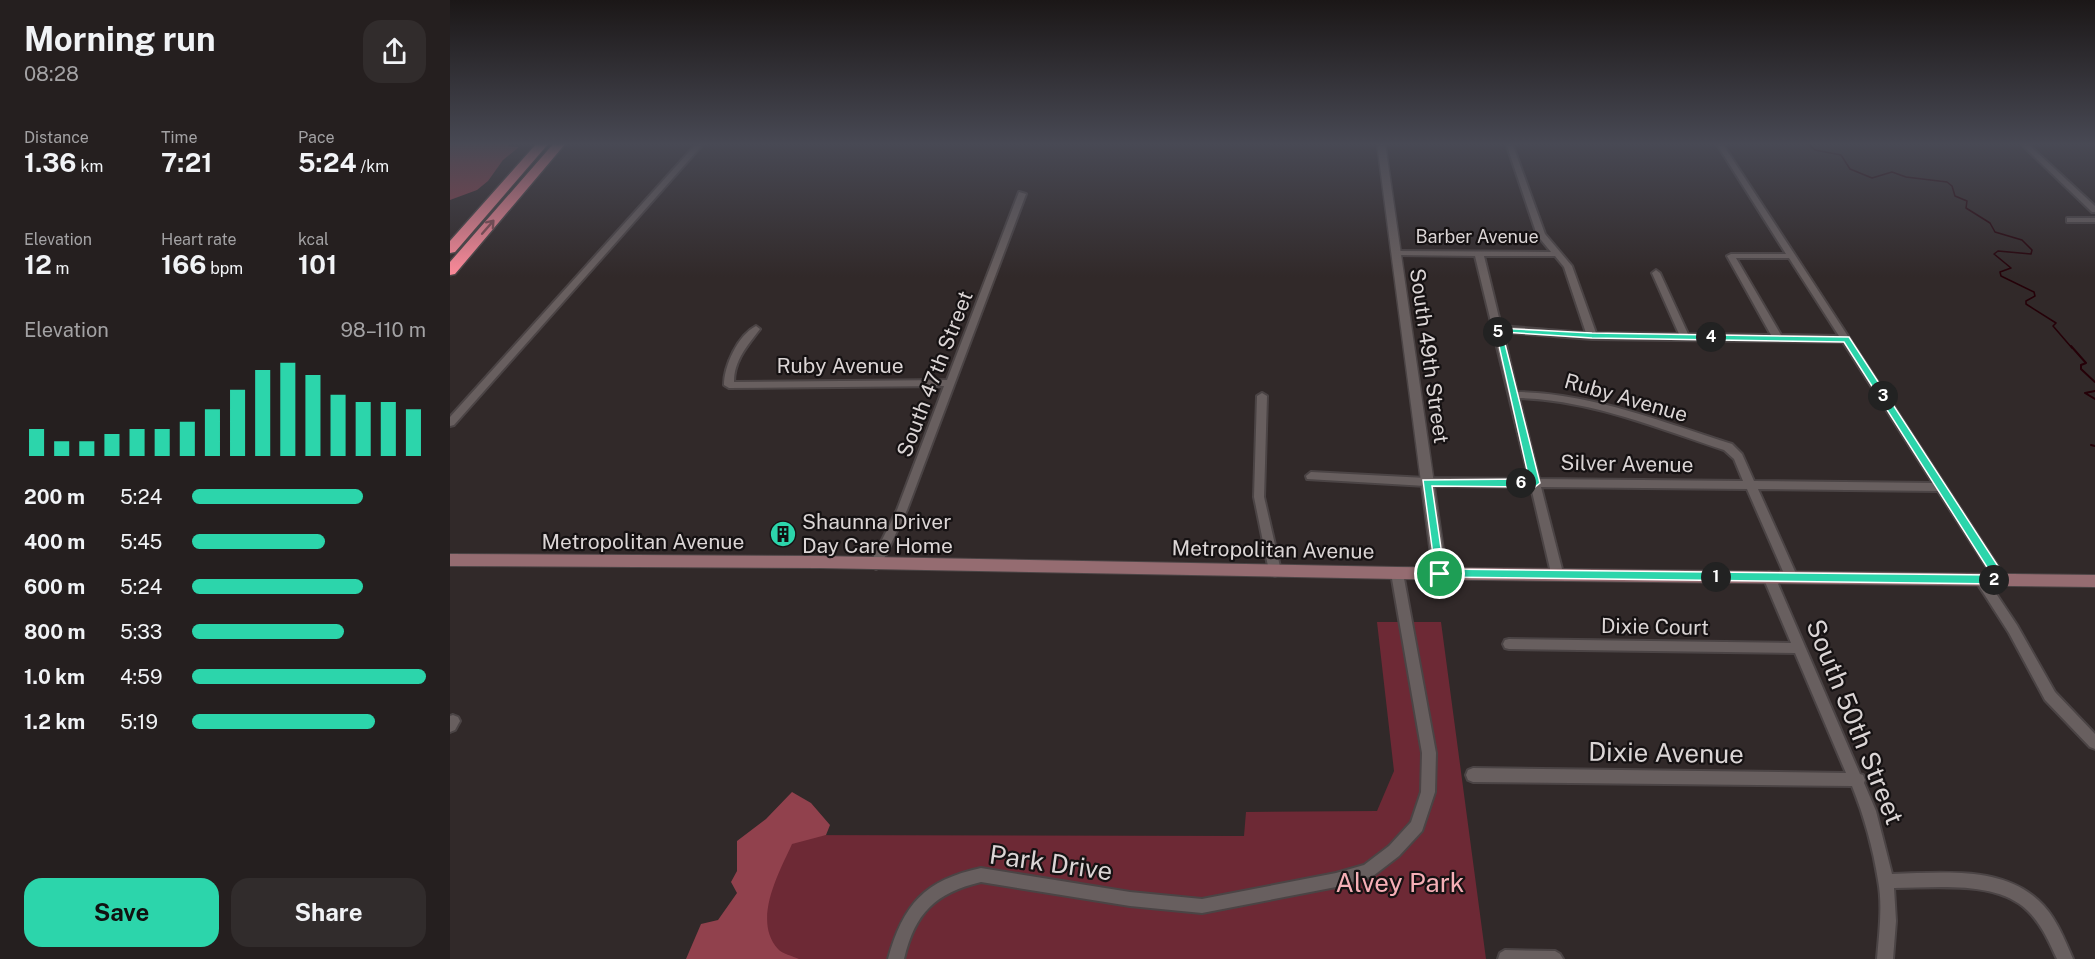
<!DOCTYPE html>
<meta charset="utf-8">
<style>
:root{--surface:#251f1f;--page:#312c2c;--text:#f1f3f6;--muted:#a3a2a4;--accent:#2cd5ab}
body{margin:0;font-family:"Public Sans",sans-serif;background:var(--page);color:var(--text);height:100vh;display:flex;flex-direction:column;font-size:22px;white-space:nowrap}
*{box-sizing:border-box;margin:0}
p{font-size:20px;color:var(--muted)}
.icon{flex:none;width:33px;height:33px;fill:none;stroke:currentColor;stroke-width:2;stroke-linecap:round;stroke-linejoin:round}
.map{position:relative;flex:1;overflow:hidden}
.panel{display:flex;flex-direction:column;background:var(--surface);width:450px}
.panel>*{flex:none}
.pin{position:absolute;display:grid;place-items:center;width:51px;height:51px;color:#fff;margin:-26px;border:3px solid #fff;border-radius:50%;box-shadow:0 2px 6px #0007}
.km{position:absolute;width:30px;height:30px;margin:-15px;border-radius:50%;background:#222;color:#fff;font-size:16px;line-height:30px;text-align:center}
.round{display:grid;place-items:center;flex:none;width:63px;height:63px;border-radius:18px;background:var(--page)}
.headline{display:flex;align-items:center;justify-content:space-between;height:102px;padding:0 24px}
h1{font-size:33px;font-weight:700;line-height:45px}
.figures{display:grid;grid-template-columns:repeat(3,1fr);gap:9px;height:102px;padding:6px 24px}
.figures div{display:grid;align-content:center}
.figures b{font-size:26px;font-weight:700}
.figures small{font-size:16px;font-weight:400}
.figures p{font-size:16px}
.chart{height:168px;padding:12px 24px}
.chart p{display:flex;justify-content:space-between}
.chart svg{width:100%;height:108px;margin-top:6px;stroke:var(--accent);stroke-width:6}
.cta{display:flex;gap:12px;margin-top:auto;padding:12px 24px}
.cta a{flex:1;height:69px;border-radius:18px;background:var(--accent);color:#111;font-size:24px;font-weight:700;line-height:69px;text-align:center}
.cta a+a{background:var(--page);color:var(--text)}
ul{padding:0 24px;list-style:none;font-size:20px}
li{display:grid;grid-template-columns:96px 72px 1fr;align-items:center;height:45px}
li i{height:15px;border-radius:8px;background:var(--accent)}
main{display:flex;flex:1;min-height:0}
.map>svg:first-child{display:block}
.green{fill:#6d2935}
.forest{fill:#91414d}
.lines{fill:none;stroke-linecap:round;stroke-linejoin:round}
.stream-far1{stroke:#250108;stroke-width:1.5}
.stream{stroke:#250108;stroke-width:2}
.minor-casing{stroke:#4b4445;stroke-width:4}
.tertiary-casing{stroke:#4b4445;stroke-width:3}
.secondary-casing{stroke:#4b4445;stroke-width:2}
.motorway-casing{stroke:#4b4445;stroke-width:3}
.minor{fill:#685f5f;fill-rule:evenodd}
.tertiary{fill:#685f5f;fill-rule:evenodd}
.secondary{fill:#956c71;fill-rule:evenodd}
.motorway{fill:#fe8b9a;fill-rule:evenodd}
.oneway{stroke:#8a4e56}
.route{fill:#2cd5ab;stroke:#fff;stroke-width:1.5;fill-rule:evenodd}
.labels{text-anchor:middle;stroke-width:4.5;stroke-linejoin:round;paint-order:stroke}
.far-street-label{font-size:18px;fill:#dbd5d5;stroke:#161213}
.street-label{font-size:21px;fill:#dbd5d5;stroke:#161213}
.poi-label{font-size:21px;fill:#dbd5d5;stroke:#161213;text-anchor:start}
.near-street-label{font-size:26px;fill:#dbd5d5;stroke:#161213}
.near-park-label{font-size:26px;fill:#f5afb6;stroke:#161213}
</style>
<main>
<section class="panel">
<div class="headline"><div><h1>Morning run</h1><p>08:28</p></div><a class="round"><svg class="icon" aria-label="share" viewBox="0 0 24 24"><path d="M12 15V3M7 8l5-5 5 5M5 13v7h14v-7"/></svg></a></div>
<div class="figures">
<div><p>Distance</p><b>1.36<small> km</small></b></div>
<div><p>Time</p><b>7:21</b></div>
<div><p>Pace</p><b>5:24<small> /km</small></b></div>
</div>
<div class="figures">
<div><p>Elevation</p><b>12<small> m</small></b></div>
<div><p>Heart rate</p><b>166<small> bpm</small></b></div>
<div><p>kcal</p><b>101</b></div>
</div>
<div class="chart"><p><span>Elevation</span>98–110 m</p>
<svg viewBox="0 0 160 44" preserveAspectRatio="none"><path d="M5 44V33M15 44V38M25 44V38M35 44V35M45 44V33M55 44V33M65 44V30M75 44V25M85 44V17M95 44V9M105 44V6M115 44V11M125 44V19M135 44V22M145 44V22M155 44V25"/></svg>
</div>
<ul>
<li><b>200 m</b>5:24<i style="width:73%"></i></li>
<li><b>400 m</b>5:45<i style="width:57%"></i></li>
<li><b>600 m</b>5:24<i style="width:73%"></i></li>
<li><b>800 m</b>5:33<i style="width:65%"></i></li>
<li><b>1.0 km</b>4:59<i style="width:100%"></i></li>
<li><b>1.2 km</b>5:19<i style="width:78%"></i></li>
</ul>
<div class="cta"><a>Save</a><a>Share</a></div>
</section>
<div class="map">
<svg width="1645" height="959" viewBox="0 0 1645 959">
<rect width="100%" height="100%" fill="#312929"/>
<path class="green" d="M 927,622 L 991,622 L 1036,959 L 273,959 L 319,835 L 794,836 L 796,812 L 927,811 L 944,771 Z"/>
<path class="forest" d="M 0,143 L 60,143 L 58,146 L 69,147 L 53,160 L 38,181 L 27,190 L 0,200 Z
M 342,792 L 361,803 L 380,825 L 376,835 L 342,844 C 329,873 302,920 328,949 C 332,954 343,956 349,959 L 236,959 L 251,924 L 268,920 L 287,893 L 281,882 L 287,871 L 287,841 L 316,819 Z"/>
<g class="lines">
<path class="stream-far1" d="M 1357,143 L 1365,150 L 1391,155 L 1400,169 L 1422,178 L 1442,172 L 1456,177 L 1497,182 L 1502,186 L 1505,196 L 1517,201 L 1516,208 L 1540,223 L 1545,232 L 1572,240 L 1582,250 L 1581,254 L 1548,251 L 1544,254 L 1561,268 L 1550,272 L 1551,276 L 1584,292 L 1585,296 L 1576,301 L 1576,304 L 1606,323 L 1603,326 L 1622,348"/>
<path class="stream" d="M 1621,346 L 1636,363 L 1631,365 L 1631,369 L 1645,382
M 1645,391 L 1635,393 L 1645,399
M 1641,445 L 1645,446"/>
<g class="minor-casing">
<path id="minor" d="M 247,143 L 254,143 L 4,425 L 0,426 L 0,417 Z
M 1056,143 L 1062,143 L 1095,234 L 1122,266 L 1146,333 L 1229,334 L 1202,273 L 1206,270 L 1210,273 L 1238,334 L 1321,335 L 1277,256 L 1281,254 L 1336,254 L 1266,143 L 1272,143 L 1555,577 L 1557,580 L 1555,583 L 1551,585 L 1547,583 L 1488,491 L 1308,489 L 1347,576 L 1345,579 L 1341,581 L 1337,579 L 1335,576 L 1297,489 L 1091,487 L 1113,573 L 1111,576 L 1107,578 L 1103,576 L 1101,573 L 1081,487 L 976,486 L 857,479 L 856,476 L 861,472 L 976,478 L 1079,479 L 1025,256 L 946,255 L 942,253 L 946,251 L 1101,252 L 1087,235 ZM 1034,256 L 1105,256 L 1114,267 L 1136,333 L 1051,326 ZM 1286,258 L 1339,258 L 1389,336 L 1331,335 ZM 1053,332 L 1142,339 L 1393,342 L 1483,483 L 1304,481 L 1292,454 L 1282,444 C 1212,422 1142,393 1067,392 ZM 1069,398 C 1141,400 1207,428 1274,450 L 1284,459 L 1293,481 L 1089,479 Z
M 1570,143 L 1577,143 L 1645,206 L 1645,212 L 1642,212 Z
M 569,192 L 576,194 L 457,510 L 430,567 L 426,569 L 422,567 L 420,564 L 447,510 L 494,386 L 279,388 L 274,385 C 274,366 288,335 306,326 L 310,329 C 298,345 284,360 284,382 L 497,380 Z
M 1617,218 L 1645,218 L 1645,222 L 1617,222 Z
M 812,393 L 817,396 L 814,497 L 831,571 L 829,574 L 825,576 L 821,574 L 819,571 L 804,497 L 807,396 Z
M 947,568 L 951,570 L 953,573 L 986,753 L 985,792 L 972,831 L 949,856 L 923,876 L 886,887 L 752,913 L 680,906 L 531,882 C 485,893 465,913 454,959 L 438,959 C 453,904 475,880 531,868 L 680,892 L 752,899 L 886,873 L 914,865 L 939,846 L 961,822 L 971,792 L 972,753 L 941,573 L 943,570 Z
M 1319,572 L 1323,574 L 1325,577 L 1410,774 L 1413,775 L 1415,780 L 1414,783 L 1426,811 L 1442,874 C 1489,873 1550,865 1588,900 C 1605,915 1614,938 1623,959 L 1607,959 C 1599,942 1592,925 1578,911 C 1547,880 1485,888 1444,888 L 1446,921 L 1443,959 L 1427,959 C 1429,933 1433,906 1428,880 C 1423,848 1414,816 1402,786 L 1023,782 L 1018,780 L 1016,775 L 1018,770 L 1023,768 L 1396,773 L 1345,653 L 1059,649 L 1055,648 L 1053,644 L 1055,640 L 1059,639 L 1341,643 L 1313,577 L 1315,574 Z
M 1531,575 L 1535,577 L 1567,625 L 1605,692 L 1645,734 L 1645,749 L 1640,747 L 1595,700 L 1559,633 L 1527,583 L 1525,580 L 1527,577 Z
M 3,715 L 8,717 L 10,721 L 5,730 L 0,732 L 0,716 Z
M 1055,950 L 1105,951 L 1110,954 L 1113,959 L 1048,959 L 1050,953 Z"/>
</g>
<g class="tertiary-casing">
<path id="tertiary" d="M 927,143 L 935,143 L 997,574 L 995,578 L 990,579 L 985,578 L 983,574 Z"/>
</g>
<g class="secondary-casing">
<path id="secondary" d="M 0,554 L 369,556 L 947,567 L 1645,575 L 1645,587 L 947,579 L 369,568 L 0,566 Z"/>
</g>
<g class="motorway-casing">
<path id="motorway" d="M 87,143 L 99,143 L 5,252 L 0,253 L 0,241 Z
M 104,143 L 116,143 L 5,274 L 0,275 L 0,262 Z"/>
</g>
<use href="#minor" class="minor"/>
<use href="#tertiary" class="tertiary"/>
<use href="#secondary" class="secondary"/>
<use href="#motorway" class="motorway"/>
</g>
<defs><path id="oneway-shaft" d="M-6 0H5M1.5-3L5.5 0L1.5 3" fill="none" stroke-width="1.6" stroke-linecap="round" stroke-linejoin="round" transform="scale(1.5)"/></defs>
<use class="oneway" href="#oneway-shaft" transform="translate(38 227) rotate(-49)"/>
<linearGradient id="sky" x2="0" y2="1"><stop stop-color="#1b1717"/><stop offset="0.52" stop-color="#484954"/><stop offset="1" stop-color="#484954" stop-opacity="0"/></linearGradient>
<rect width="1645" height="277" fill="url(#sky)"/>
<path class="route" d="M 1045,328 L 1142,333 L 1399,337 L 1557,580 L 1551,584 L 986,577 L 973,480 L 1079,479 ZM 1052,332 L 1142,338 L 1394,342 L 1542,575 L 994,569 L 982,486 L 1085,487 L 1090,483 Z"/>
<defs>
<g id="building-disc" transform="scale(1.35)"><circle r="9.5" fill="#2cd5ab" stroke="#161213"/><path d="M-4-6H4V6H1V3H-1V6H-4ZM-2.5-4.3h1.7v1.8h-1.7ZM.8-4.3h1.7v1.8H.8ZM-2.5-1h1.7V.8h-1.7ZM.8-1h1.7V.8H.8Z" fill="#111"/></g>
</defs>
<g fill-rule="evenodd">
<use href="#building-disc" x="333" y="534"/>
</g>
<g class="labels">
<g class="far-street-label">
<text x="1027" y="243">Barber Avenue</text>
</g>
<g class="street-label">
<text transform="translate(979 356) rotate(82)" y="7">South 49th Street</text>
<text x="390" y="373">Ruby Avenue</text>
<text transform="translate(485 374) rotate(-69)" y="7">South 47th Street</text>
<text transform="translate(1176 398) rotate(16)" y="7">Ruby Avenue</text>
<text transform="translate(1177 464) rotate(1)" y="7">Silver Avenue</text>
<text x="193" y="549">Metropolitan Avenue</text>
<text transform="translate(823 550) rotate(1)" y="7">Metropolitan Avenue</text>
<text transform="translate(1205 627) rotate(1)" y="7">Dixie Court</text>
</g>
<g class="poi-label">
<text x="352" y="529">Shaunna Driver<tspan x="352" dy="24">Day Care Home</tspan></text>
</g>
<g class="near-street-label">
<text transform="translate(1405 722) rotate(68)" y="9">South 50th Street</text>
<text transform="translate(1216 753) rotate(1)" y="9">Dixie Avenue</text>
<text transform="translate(601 863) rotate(8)" y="9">Park Drive</text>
</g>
<g class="near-park-label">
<text x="950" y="892">Alvey Park</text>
</g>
</g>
</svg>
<div class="pin" style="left:990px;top:574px;background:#1e9e55"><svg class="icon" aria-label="arrive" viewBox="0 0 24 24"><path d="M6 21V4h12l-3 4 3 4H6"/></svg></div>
<b class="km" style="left:1266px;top:577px">1</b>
<b class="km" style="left:1544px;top:580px">2</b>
<b class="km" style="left:1433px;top:396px">3</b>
<b class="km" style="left:1261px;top:337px">4</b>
<b class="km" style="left:1048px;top:332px">5</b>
<b class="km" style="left:1071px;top:483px">6</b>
</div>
</main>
